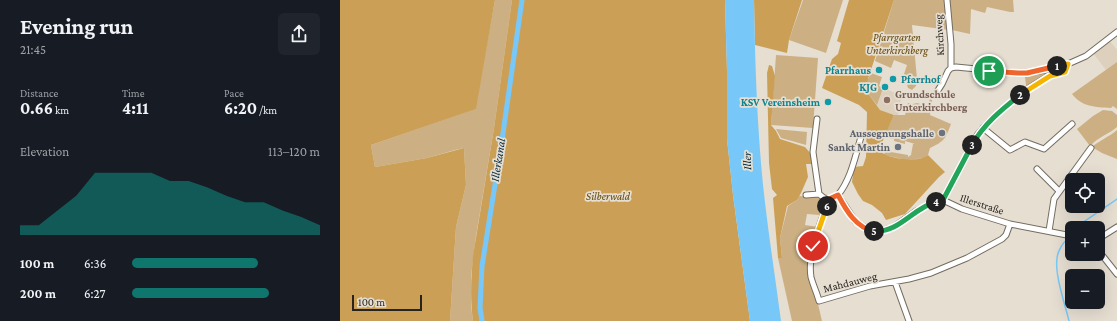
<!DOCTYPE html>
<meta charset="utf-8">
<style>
:root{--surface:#171b24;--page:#20242c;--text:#f1f3f6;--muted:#9ea1a6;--accent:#0f766e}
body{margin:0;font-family:"Crimson Pro",serif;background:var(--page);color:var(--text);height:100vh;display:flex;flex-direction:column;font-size:15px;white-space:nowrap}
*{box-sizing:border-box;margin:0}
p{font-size:13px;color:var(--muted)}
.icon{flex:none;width:22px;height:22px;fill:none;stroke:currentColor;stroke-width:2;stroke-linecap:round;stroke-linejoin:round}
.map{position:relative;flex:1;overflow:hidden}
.details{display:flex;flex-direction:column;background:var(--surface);width:340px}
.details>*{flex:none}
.controls{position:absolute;left:725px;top:173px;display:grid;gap:8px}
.controls a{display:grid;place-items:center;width:40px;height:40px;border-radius:6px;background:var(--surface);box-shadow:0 4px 16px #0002;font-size:20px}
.scale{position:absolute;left:12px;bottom:10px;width:70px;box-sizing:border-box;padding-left:4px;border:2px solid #27241f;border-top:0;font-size:11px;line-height:14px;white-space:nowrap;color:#27241f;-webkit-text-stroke:3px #e6ded1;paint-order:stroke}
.pin{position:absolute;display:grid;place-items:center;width:34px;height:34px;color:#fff;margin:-17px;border:2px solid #fff;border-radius:50%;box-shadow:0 1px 4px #0007}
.km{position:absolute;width:20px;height:20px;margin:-10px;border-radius:50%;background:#222;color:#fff;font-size:11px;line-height:20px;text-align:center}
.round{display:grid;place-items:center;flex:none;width:42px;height:42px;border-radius:6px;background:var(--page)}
.head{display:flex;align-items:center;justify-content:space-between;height:68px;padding:0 20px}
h1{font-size:22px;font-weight:700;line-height:30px}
.stats{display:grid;grid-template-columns:repeat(3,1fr);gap:6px;height:68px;padding:4px 20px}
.stats div{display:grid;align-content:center}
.stats b{font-size:17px;font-weight:700}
.stats small{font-size:11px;font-weight:400}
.stats p{font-size:11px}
.chart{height:112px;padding:8px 20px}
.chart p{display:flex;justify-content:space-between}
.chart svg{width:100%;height:72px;margin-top:4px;fill:var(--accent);opacity:.7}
ul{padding:0 20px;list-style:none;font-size:13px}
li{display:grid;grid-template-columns:64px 48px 1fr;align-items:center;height:30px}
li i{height:10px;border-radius:5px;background:var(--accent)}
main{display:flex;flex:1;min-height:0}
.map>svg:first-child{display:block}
.built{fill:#ddd1be}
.green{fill:#ccb084}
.forest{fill:#cba056}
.water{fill:#77c8f8}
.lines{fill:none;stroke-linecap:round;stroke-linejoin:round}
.stream{stroke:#77c8f8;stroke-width:1.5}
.canal{stroke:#77c8f8;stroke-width:5}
.minor-casing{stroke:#736c61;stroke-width:7}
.minor{stroke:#fff;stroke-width:5}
.split-1-casing{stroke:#fff;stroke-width:8}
.split-2-casing{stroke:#fff;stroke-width:8}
.split-3-casing{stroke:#fff;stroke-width:8}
.split-4-casing{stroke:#fff;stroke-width:8}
.split-5-casing{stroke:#fff;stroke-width:8}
.split-6-casing{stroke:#fff;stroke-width:8}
.split-7-casing{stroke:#fff;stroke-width:8}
.split-1{stroke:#f0652b;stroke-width:5}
.split-2{stroke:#f5b400;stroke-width:5}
.split-3{stroke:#22a559;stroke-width:5}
.split-4{stroke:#22a559;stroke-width:5}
.split-5{stroke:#22a559;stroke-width:5}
.split-6{stroke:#f0652b;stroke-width:5}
.split-7{stroke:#f5b400;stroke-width:5}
.culture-dot{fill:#0f9aa8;stroke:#e6ded1;stroke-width:1.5}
.education-dot{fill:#8d6e63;stroke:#e6ded1;stroke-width:1.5}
.worship-dot{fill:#6b7280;stroke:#e6ded1;stroke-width:1.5}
.labels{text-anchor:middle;stroke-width:3.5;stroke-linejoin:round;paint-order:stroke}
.street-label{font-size:11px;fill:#27241f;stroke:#e6ded1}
.park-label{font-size:11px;font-style:italic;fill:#624508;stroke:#e6ded1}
.culture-label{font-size:11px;font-weight:bold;fill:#0d838f;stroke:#e6ded1;text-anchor:end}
.education-label{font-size:11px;font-weight:bold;fill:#785e54;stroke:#e6ded1;text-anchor:start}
.worship-label{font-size:11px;font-weight:bold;fill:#5b616d;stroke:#e6ded1;text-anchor:end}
.water-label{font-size:12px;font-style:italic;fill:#072d40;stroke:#e6ded1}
</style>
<main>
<section class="details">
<div class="head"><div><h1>Evening run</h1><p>21:45</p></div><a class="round"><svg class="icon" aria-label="share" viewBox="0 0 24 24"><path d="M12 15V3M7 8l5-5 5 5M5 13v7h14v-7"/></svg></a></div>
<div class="stats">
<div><p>Distance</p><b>0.66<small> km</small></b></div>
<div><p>Time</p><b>4:11</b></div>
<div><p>Pace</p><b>6:20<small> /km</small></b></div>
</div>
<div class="chart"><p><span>Elevation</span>113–120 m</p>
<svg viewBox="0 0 160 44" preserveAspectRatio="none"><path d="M0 44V38L10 38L20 29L30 20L40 6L50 6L60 6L70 6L80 11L90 11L100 15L110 20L120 24L130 24L140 29L150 33L160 38V44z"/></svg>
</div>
<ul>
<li><b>100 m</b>6:36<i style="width:67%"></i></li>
<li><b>200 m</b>6:27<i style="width:73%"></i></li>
</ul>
</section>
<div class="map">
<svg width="777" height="321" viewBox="0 0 777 321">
<rect width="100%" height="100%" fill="#e6ded1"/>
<path class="built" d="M 770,41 L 777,50 L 777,62 L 766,70 L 753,53 Z
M 528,83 L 562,95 L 558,115 L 554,115 L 540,110 L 527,92 Z"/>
<path class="green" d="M 155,0 L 172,0 L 154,128 L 136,236 L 131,276 L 131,306 L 133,321 L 110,321 L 116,227 L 126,185 L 124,148 L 115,150 L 87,158 L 35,167 L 31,145 L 135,109 Z
M 463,0 L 503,0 L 486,53 L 449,40 Z
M 554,0 L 606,0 L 609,30 L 572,25 L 577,79 L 576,86 L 572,90 L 568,88 L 564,74 L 567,65 L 554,60 L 551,68 L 535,61 Z
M 610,0 L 673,0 L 674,12 L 670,12 L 647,7 L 645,13 L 631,9 L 630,34 L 612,30 Z
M 436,55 L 478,58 L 473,128 L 431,125 Z
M 777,62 L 777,109 L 773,106 L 771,108 C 755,107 742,107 732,94 Z
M 715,70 L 719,70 L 719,72 L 689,86 L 686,85 L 685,77 Z
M 531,73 L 542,77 L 539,86 L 543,88 L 537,105 L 527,92 L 528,79 Z
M 590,99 L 592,100 L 590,115 L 611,124 C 605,139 605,141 590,148 L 588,155 L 585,158 L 567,160 L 544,155 L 545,151 L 568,155 L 568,157 L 571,155 L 573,144 L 575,144 L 565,141 L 565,144 L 554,141 L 554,139 L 544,137 L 554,115 L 565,115 L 568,103 L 573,104 L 577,103 L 587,106 Z
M 763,110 L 772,111 L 777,115 L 777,127 C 769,134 758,137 750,146 L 737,129 L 753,116 Z
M 436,129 L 467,132 L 466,145 L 441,138 Z
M 777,130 L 777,159 L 762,153 L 752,147 C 760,140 769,137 777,130 Z
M 459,196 L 478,197 L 483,204 L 481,214 L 479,215 L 467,214 L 465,225 L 478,227 L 470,279 L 478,304 L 482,321 L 452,321 L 438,258 L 442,258 L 440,238 L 448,206 L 457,200 Z"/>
<path class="forest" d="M 0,0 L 155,0 L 136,109 L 31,145 L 35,167 L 87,158 L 124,148 L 126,185 L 116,227 L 110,321 L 0,321 Z
M 172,0 L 385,0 L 387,71 L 387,139 L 393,195 L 410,321 L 133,321 C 130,299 131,278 133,256 L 154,128 Z
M 414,0 L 462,0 L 449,40 L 447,53 L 415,45 Z
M 509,0 L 554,0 L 528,79 L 527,92 L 540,110 L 554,115 L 541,145 L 541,152 C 549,159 580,163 588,155 L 605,172 L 599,177 L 565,214 L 546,220 L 542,213 L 532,205 L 523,201 L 518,194 L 512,182 L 514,167 L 523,166 L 526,157 L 527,112 L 519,105 L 482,88 L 492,59 L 498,54 L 501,43 L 497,41 Z
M 429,65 L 432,66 L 435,76 L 431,125 L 436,131 L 440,139 L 465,147 L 471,154 L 472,164 L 466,164 L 468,177 L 461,193 L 457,200 L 447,206 L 440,238 L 442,258 L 438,258 L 433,198 L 437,195 L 432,189 L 429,163 L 427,73 Z"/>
<path class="water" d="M 385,0 L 414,0 C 415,62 417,124 423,185 C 428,231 435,276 441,321 L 410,321 L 393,195 L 387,139 L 387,71 Z"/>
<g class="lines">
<path class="stream" d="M 737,228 L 742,223 L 777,199
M 729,321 C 725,303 710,264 720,249 C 722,244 726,240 730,237"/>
<path class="canal" d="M 142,321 L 140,308 L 142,266 L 161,147 L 182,0"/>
<g class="minor-casing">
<path id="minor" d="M 611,68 L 616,67 L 678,73 C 687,73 696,72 705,70 C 712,68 720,65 728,64
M 595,95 L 602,84 L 608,71 L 611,68 L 611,44 L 607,0
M 477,119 L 473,152 L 479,194
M 643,128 L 670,150 L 685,142 L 704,149 L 732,124
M 697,169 L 719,191
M 466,195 L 479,194 L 484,198 L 489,199 L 498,195 L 515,221 L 522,226 L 531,230 L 540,231 L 552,228 L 576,211 L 593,202 L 603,200 L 622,209 L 670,224 L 732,236
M 498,195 C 511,179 515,157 521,137
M 489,199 C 481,222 467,253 471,277 C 473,285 477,293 479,301 L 530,286 L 569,279 L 591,273 L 627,258 L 662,239 L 666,235 L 670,224
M 603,200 L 633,143 L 638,134 L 647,124 L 660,111 L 686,90 L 710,75 L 725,72 L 728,64 L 746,56 L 777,32
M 709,231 L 714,199 L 751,148
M 758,239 L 777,227
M 758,250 L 777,274
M 555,282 L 569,321"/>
</g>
<use href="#minor" class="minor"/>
</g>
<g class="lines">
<g class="split-1-casing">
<path id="split-1" d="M 649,71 L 678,73 L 687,73 L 717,66"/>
</g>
<g class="split-2-casing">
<path id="split-2" d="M 680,95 L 710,76 L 725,72 L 728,64 L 717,66"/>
</g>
<g class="split-3-casing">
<path id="split-3" d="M 632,145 C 644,124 661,110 680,95"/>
</g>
<g class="split-4-casing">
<path id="split-4" d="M 596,202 L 603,200 L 632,145"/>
</g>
<g class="split-5-casing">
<path id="split-5" d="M 534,231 C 558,234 574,207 596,202"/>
</g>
<g class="split-6-casing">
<path id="split-6" d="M 487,206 L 489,199 L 498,195 C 506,210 516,228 534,231"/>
</g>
<g class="split-7-casing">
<path id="split-7" d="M 473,246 L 487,206"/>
</g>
<use href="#split-1" class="split-1"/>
<use href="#split-2" class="split-2"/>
<use href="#split-3" class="split-3"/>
<use href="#split-4" class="split-4"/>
<use href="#split-5" class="split-5"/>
<use href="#split-6" class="split-6"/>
<use href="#split-7" class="split-7"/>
</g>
<g class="culture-dot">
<circle cx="539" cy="70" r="4"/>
<circle cx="553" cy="79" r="4"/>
<circle cx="545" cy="87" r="4"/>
<circle cx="488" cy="102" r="4"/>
</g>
<circle class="education-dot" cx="547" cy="100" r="4"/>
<g class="worship-dot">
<circle cx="602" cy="133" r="4"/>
<circle cx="558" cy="147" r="4"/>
</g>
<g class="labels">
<g class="street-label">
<text transform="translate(599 35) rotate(-93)" y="4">Kirchweg</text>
<text transform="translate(642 204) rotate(18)" y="4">Illerstraße</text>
<text transform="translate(510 282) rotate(-14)" y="4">Mahdauweg</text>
</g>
<g class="park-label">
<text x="557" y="41">Pfarrgarten<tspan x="557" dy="13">Unterkirchberg</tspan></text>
<text x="268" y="200">Silberwald</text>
</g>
<g class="culture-label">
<text x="531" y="74">Pfarrhaus</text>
<text x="561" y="83" text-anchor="start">Pfarrhof</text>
<text x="537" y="91">KJG</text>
<text x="480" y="106">KSV Vereinsheim</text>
</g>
<g class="education-label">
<text x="555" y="98">Grundschule<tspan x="555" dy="13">Unterkirchberg</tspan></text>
</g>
<g class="worship-label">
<text x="594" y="137">Aussegnungshalle</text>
<text x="550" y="151">Sankt Martin</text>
</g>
<g class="water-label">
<text transform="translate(158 160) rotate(-81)" y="4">Illerkanal</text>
<text transform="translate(407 161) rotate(-91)" y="4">Iller</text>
</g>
</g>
</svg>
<div class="controls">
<a><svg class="icon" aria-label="locate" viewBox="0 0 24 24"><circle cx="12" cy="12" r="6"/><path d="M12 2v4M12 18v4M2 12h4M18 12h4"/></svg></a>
<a>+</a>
<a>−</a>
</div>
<div class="scale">100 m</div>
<div class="pin" style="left:649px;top:71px;background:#1e9e55"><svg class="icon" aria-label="arrive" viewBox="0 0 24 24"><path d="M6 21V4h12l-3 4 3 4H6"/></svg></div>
<div class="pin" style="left:473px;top:246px;background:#d93025"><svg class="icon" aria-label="check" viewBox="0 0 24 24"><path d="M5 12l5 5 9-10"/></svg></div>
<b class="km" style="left:717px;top:66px">1</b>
<b class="km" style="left:680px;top:95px">2</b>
<b class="km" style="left:632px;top:145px">3</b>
<b class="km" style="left:596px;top:202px">4</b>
<b class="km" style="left:534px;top:231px">5</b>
<b class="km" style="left:487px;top:206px">6</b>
</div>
</main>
